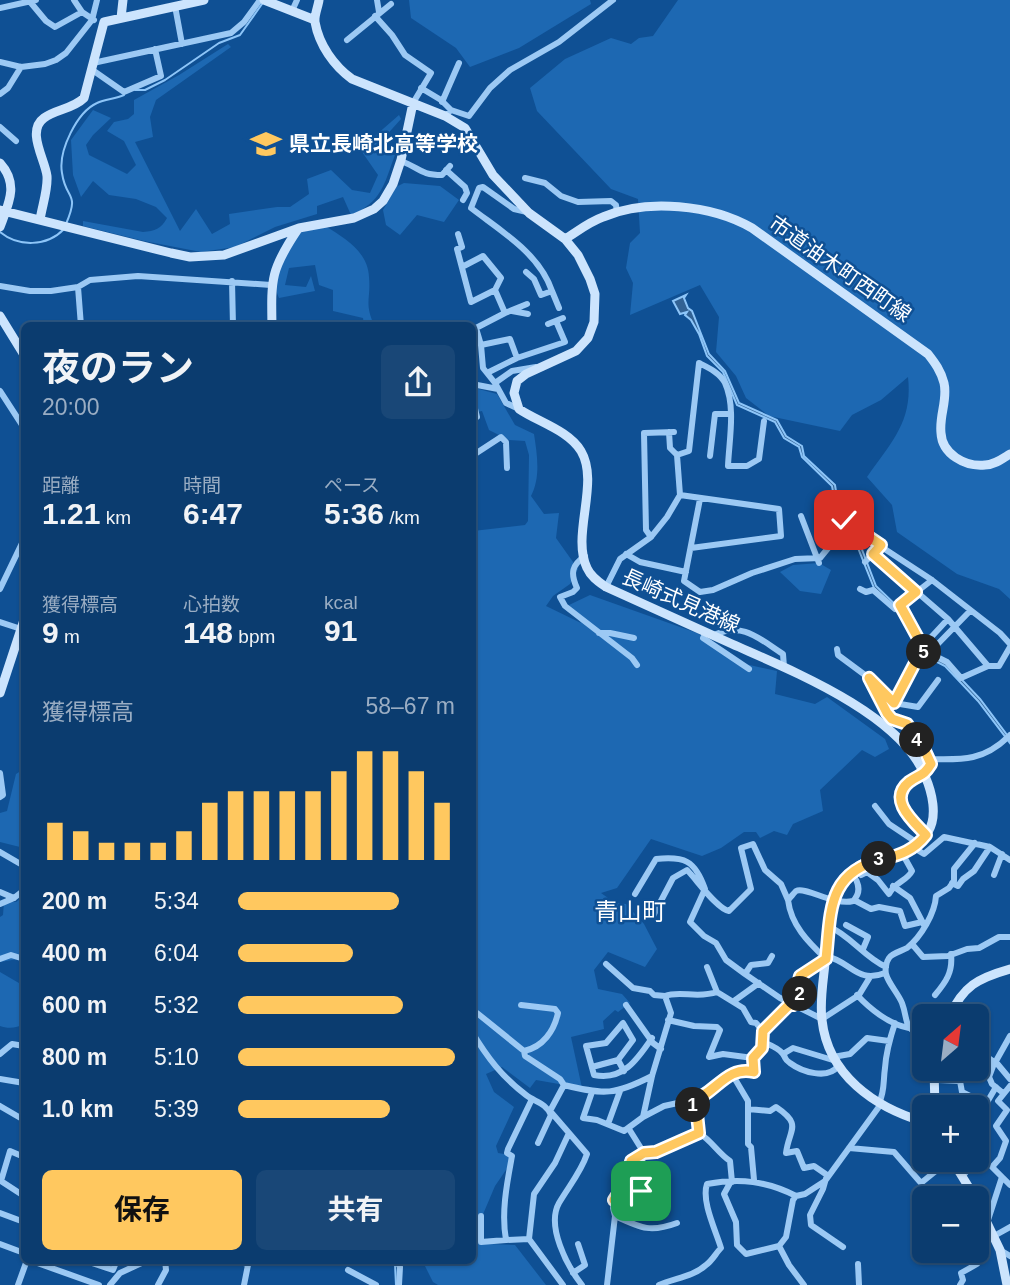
<!DOCTYPE html>
<html lang="ja">
<meta charset="utf-8">
<style>
:root{--surface:#0b3c6f;--page:#194777;--text:#f1f3f6;--muted:#9aadc3;--line:#2b5682;--accent:#ffc85f}
body{margin:0;font-family:Helvetica,"Noto Sans JP",sans-serif;background:var(--page);color:var(--text);height:100vh;display:flex;flex-direction:column;font-size:26px;white-space:nowrap}
*{box-sizing:border-box;margin:0}
p{font-size:23px;color:var(--muted)}
.icon{flex:none;width:38px;height:38px;fill:none;stroke:currentColor;stroke-width:2;stroke-linecap:round;stroke-linejoin:round}
.map{position:relative;flex:1;overflow:hidden}
.sheet{position:absolute;left:21px;top:322px;width:455px;height:942px;display:flex;flex-direction:column;background:var(--surface);border-radius:10px;box-shadow:0 2px 5px #0004,0 0 0 2px var(--line)}
.sheet>*{flex:none}
.needle{width:46px;rotate:28deg}
.buttons{position:absolute;left:912px;top:1004px;display:grid;gap:14px}
.buttons a{display:grid;place-items:center;width:77px;height:77px;border-radius:10px;background:var(--surface);box-shadow:0 2px 5px #0004,0 0 0 2px var(--line);font-size:35px}
.pin{position:absolute;display:grid;place-items:center;width:60px;height:60px;color:#fff;margin:-30px;border-radius:14px;box-shadow:0 4px 10px #0006}
.km{position:absolute;width:35px;height:35px;margin:-18px;border-radius:50%;background:#222;color:#fff;font-size:19px;line-height:35px;text-align:center}
.round{display:grid;place-items:center;flex:none;width:74px;height:74px;border-radius:10px;background:var(--page)}
.summary{display:flex;align-items:center;justify-content:space-between;height:119px;padding:0 21px}
h1{font-size:38px;font-weight:700;line-height:52px}
.stats{display:grid;grid-template-columns:repeat(3,1fr);gap:10px;height:119px;padding:7px 21px}
.stats div{display:grid;align-content:center}
.stats b{font-size:30px;font-weight:700}
.stats small{font-size:19px;font-weight:400}
.stats p{font-size:19px}
.chart{height:196px;padding:14px 21px}
.chart p{display:flex;justify-content:space-between}
.chart svg{width:100%;height:126px;margin-top:7px;stroke:var(--accent);stroke-width:6}
.cta{display:flex;gap:14px;margin-top:auto;padding:14px 21px}
.cta a{flex:1;height:80px;border-radius:10px;background:var(--accent);color:#111;font-size:28px;font-weight:700;line-height:80px;text-align:center}
.cta a+a{background:var(--page);color:var(--text)}
ul{padding:0 21px;list-style:none;font-size:23px}
li{display:grid;grid-template-columns:112px 84px 1fr;align-items:center;height:52px}
li i{height:18px;border-radius:9px;background:var(--accent)}
.map>svg:first-child{display:block}
.green{fill:#1d68b2}
.water{fill:#326294;stroke:#8dc5f8;stroke-width:2}
.lines{fill:none;stroke-linecap:round;stroke-linejoin:round}
.stream{stroke:#8dc5f8;stroke-width:2}
.street{stroke:#9cc9f4;stroke-width:6}
.secondary{stroke:#cce4fd;stroke-width:9}
.route-casing{stroke:#fff;stroke-width:14}
.route{stroke:#ffc85f;stroke-width:9}
.labels{text-anchor:middle;stroke-width:5;stroke-linejoin:round;paint-order:stroke}
.poi-label{font-size:21px;font-weight:bold;fill:#fff;stroke:#0f5094;text-anchor:start}
.street-label{font-size:21px;fill:#fff;stroke:#0f5094}
.quarter-label{font-size:24px;fill:#fff;stroke:#0f5094}
</style>
<div class="map">
<svg width="1010" height="1285" viewBox="0 0 1010 1285">
<rect width="100%" height="100%" fill="#0f5094"/>
<path class="green" d="M 409,0 L 590,0 L 591,4 L 519,48 L 470,67 L 456,48 L 411,18 Z
M 678,0 L 1010,0 L 1010,599 L 999,589 L 957,574 L 897,532 L 892,505 L 867,477 C 891,442 913,422 908,377 L 881,400 L 852,415 L 840,431 L 769,416 L 746,398 L 736,376 L 716,352 L 719,317 L 700,285 L 630,315 L 633,283 L 626,268 L 630,243 L 640,233 L 638,199 L 611,189 L 537,111 L 530,88 L 565,59 L 611,38 L 631,44 L 639,38 L 653,36 Z
M 228,44 L 231,47 L 156,100 L 150,117 L 153,137 L 135,142 L 180,231 L 196,209 L 212,234 L 230,224 L 229,214 L 277,207 L 290,207 L 309,194 L 307,179 L 331,170 L 352,190 L 370,193 L 378,175 L 360,149 L 399,115 L 401,119 L 383,139 L 388,142 L 392,137 L 385,146 L 377,146 L 376,153 L 395,155 C 384,184 382,202 351,215 L 343,197 L 317,206 L 317,214 L 275,227 L 235,247 L 201,252 L 144,241 L 83,226 L 83,221 L 143,232 C 155,231 161,229 167,218 L 156,207 L 136,199 L 109,195 L 93,181 L 81,197 L 73,175 L 71,140 L 93,110 L 111,118 L 93,135 L 86,145 L 89,155 L 127,174 L 136,165 L 124,141 L 107,131 L 114,122 L 128,119 L 134,114 L 134,100 L 179,75 Z
M 404,183 L 440,186 L 459,200 L 444,222 L 417,215 L 400,235 L 386,225 L 383,210 L 396,187 Z
M 325,226 C 345,238 368,252 369,277 C 371,300 364,302 374,325 L 364,325 L 363,318 L 333,311 L 333,290 L 319,285 L 315,265 L 289,268 L 285,285 L 306,287 L 311,276 L 315,291 L 279,298 C 268,274 284,254 296,233 Z
M 475,388 L 497,394 L 515,425 L 534,434 C 537,454 541,477 531,496 L 544,514 L 559,513 L 556,538 L 578,569 L 570,584 L 553,596 L 546,606 L 581,623 L 569,605 L 590,595 L 697,633 L 745,664 L 777,671 L 775,694 L 815,704 L 827,697 L 885,739 L 889,749 L 875,757 L 862,750 L 820,790 L 823,811 L 793,824 L 787,835 L 774,831 L 760,838 L 756,832 L 744,832 L 721,848 L 702,856 L 651,839 L 617,888 L 601,893 L 615,903 L 626,904 L 644,924 L 657,949 L 645,967 L 608,952 L 594,970 L 598,989 L 622,994 L 630,1003 L 618,1012 L 615,1010 L 603,1021 L 604,1029 L 571,1037 L 582,1088 L 536,1080 L 530,1088 L 502,1067 L 486,1074 L 494,1092 L 514,1107 L 496,1146 L 498,1153 L 510,1155 L 508,1167 L 495,1186 L 481,1219 L 473,1219 L 473,531 L 525,525 L 528,521 L 529,455 L 525,441 L 509,440 L 489,430 L 482,411 L 473,413 Z
M 819,563 L 831,570 L 821,594 L 800,591 L 780,572 L 793,565 Z
M 24,769 L 24,848 L 0,842 L 0,813 L 7,811 L 16,774 Z
M 24,896 L 24,958 L 0,962 L 0,917 L 3,915 L 4,902 L 16,902 Z
M 0,972 L 24,986 L 24,1024 C 17,1028 8,1029 0,1026 Z
M 473,1238 L 488,1244 L 515,1245 L 546,1285 L 438,1285 L 433,1282 L 422,1260 L 472,1260 Z"/>
<path class="water" d="M 686,295 L 684,298 L 688,308 L 692,311 L 709,354 L 725,371 L 739,403 L 777,420 L 786,436 L 802,446 L 804,456 L 835,485 L 840,516 L 850,535 L 861,547 L 876,586 L 902,611 L 922,649 L 947,664 L 980,699 L 1010,739 L 1010,743 L 978,701 L 945,666 L 927,657 L 920,651 L 900,613 L 874,588 L 858,548 L 848,537 L 838,517 L 832,486 L 802,457 L 799,447 L 784,438 L 775,422 L 737,405 L 723,372 L 707,356 L 699,334 L 691,320 L 685,315 L 687,312 L 680,314 L 673,301 Z"/>
<g class="lines">
<path class="stream" d="M 135,90 L 145,90 L 165,80 L 219,43 L 240,35 L 262,4
M 66,224 C 80,191 66,201 62,173 C 58,151 77,112 97,103 C 105,99 115,99 124,95
M 0,232 C 18,247 47,247 64,229
M 391,1260 L 395,1264 L 396,1285"/>
<path class="street" d="M 74,0 L 82,12 L 94,20
M 377,0 L 379,12
M 31,3 L 46,21 L 55,27 L 82,12
M 175,6 L 182,44
M 0,8 L 36,0
M 292,11 L 297,0
M 375,16 L 392,35 L 405,55 L 431,73 L 413,103
M 347,40 L 391,4
M 0,62 L 21,67 L 45,64 L 56,60 L 66,53 L 92,20 L 97,0
M 93,63 L 231,33 L 244,22 L 260,0
M 91,69 L 124,92 L 161,76 L 155,49
M 421,88 L 441,100 L 451,110
M 0,94 L 8,88 L 21,67
M 442,102 L 459,63
M 445,116 L 451,110 L 469,116 L 490,88 L 510,70 L 559,42 L 613,0
M 0,127 L 16,141
M 401,161 C 420,168 420,175 442,175 L 450,166
M 446,170 L 465,187 L 467,193 L 463,200
M 525,178 L 545,183 L 561,196 L 578,202 L 611,201 L 616,205 L 617,213
M 458,234 L 462,247 L 457,249 L 471,302 L 495,290 L 505,313 L 476,328 L 481,345 L 510,339 L 517,358 L 487,373 L 495,383
M 462,267 L 483,256 L 501,278 L 495,290
M 526,272 L 534,279 L 541,295 L 552,291 C 539,253 502,232 471,208 L 479,188 L 483,187 L 514,209 L 527,212
M 232,281 L 233,326
M 0,286 L 30,291 L 51,291 L 78,287 L 90,280 L 138,276 L 271,285
M 78,287 L 81,326
M 552,291 L 559,308
M 512,311 L 528,314
M 505,313 L 527,304
M 548,324 L 563,318
M 481,345 L 483,368 L 487,373
M 517,358 L 565,342 L 556,321
M 472,384 L 498,389
M 0,391 L 24,428
M 472,396 L 477,417 L 472,419
M 519,409 L 506,403 L 495,383 L 512,371 L 536,367
M 669,432 L 670,448 L 677,455
M 472,450 L 475,454 L 501,437 L 506,442 L 507,468
M 710,456 L 715,414 L 731,414
M 680,495 L 677,455 L 689,451 L 699,363 C 709,368 720,373 725,383 C 736,407 729,441 728,466 L 747,466 L 759,459 L 764,421
M 700,499 L 684,581 L 700,592 L 713,590 L 752,573 L 795,559 L 820,558 L 829,547 L 820,518 L 828,513 L 840,511 L 845,523 L 932,580 L 1000,633 L 1010,644
M 801,516 L 819,563
M 651,537 L 646,530 L 644,433 L 674,432
M 881,545 L 873,554 L 948,619 L 988,666
M 626,554 L 640,562 L 686,572
M 585,556 C 572,565 570,573 577,588 L 573,592 L 560,597 L 565,606 L 632,658 L 637,665
M 865,562 L 873,554
M 932,580 L 900,605 L 925,651 L 947,662 L 961,678 L 988,666 L 999,666 L 1010,647
M 606,587 L 620,559 L 651,537 L 667,517 L 680,495 L 779,509 L 781,536 L 691,548
M 0,589 L 24,539
M 860,589 L 866,592 L 873,590 L 895,609
M 0,622 L 21,629
M 706,632 L 703,638 L 749,669
M 599,633 L 610,633 L 634,638
M 714,635 C 744,622 758,638 783,654 L 784,667
M 922,647 L 948,619
M 837,649 L 838,655 L 869,678 L 887,713 L 892,719 L 907,724 L 925,751 L 931,764 C 923,777 920,774 909,782 C 887,800 914,822 926,835
M 929,653 L 970,611
M 874,681 L 894,703 L 918,707 L 938,680
M 894,703 L 916,661 L 925,651
M 929,759 C 963,760 984,761 1010,735
M 0,773 L 3,795 L 0,797
M 875,806 L 889,824 L 919,844
M 914,848 L 924,854 L 944,837 L 990,847 L 1010,860
M 0,852 L 24,866
M 861,875 L 867,872 L 878,880 L 889,894 C 895,882 907,881 912,871 L 902,853
M 994,875 L 1002,854
M 952,883 L 958,886 L 963,879 L 974,871 L 990,847
M 893,886 L 910,898 L 924,925
M 0,892 L 14,898
M 635,894 L 656,859 C 684,856 695,860 705,889 L 690,922 L 704,936 L 716,943 L 726,960 L 745,974 L 780,998 L 822,1019 L 859,995 L 870,977
M 854,900 L 871,909 L 879,907 L 900,911 L 905,926 L 922,922
M 0,904 L 14,898 L 24,890
M 653,916 L 673,878 L 687,870 C 697,880 717,909 729,911 L 751,889 L 741,848 L 753,844 L 765,870 L 781,884 L 788,900
M 846,925 L 868,937 L 863,949
M 828,926 C 850,935 865,958 886,967
M 912,944 L 923,957 L 948,956 L 967,949 L 979,948 L 999,937 L 1010,937
M 826,956 C 852,962 857,984 885,973
M 0,959 L 11,955 L 24,959
M 707,967 L 717,992
M 745,974 L 751,965 L 768,963 L 772,956
M 857,995 C 870,1009 890,1025 909,1028
M 935,995 C 946,982 953,972 951,954
M 665,996 C 680,990 697,999 717,992 L 743,1008 L 751,1022 L 756,1023 L 763,1031
M 734,1001 L 759,983
M 521,1005 L 555,1009 L 558,1013 C 554,1031 543,1047 524,1051
M 626,1005 L 653,1043 L 661,1049
M 793,1005 L 801,992 L 797,988 L 800,976 L 826,959 C 808,942 791,925 788,900 C 789,899 795,892 796,891 C 805,886 834,906 853,901 C 862,892 859,882 851,872
M 472,1013 L 477,1013 L 524,1051 L 525,1056 L 560,1079 L 564,1085
M 668,1020 L 694,1026 L 717,1027 L 720,1030 L 709,1057 L 723,1054 L 753,1058
M 472,1032 C 487,1057 502,1077 526,1095 C 535,1102 546,1103 551,1115 L 538,1143
M 924,1036 C 902,1028 909,1022 902,1003 C 898,993 888,983 886,974 C 885,970 886,962 889,958 C 892,953 902,951 907,948 C 921,937 935,913 936,896 L 949,888 L 954,881 L 954,869 L 975,843
M 763,1042 C 770,1045 779,1048 783,1054 C 787,1060 784,1059 790,1063 C 802,1072 828,1080 838,1066
M 976,1049 L 994,1062
M 0,1054 L 12,1044 L 24,1046
M 783,1054 L 793,1048 L 836,1061
M 833,1057 L 850,1054 L 867,1038 L 889,1041
M 618,1060 L 633,1040 L 623,1023 L 606,1043 L 586,1046 L 594,1075 C 623,1081 637,1060 652,1038
M 996,1061 L 1010,1036
M 592,1067 L 618,1060 L 624,1071
M 732,1074 L 748,1101 L 748,1144 L 751,1147 L 754,1180
M 0,1079 L 24,1083
M 938,1080 L 960,1081 L 962,1092 L 970,1096 L 966,1108
M 1010,1086 L 998,1101 L 1007,1110 L 996,1126 L 1006,1141 L 1000,1158 L 992,1167 L 1010,1185
M 592,1092 L 583,1118 L 597,1120 L 624,1131 L 643,1117 L 652,1076 L 671,1013 L 665,996 L 654,995 L 650,991 L 633,988 L 606,964
M 1003,1093 L 992,1084 L 989,1077 L 995,1061 L 1010,1079
M 969,1100 L 981,1107 L 986,1104 L 996,1087
M 691,1101 L 697,1114 L 699,1133
M 879,1103 C 885,1091 883,1081 885,1068 C 886,1053 890,1038 895,1023
M 0,1106 L 24,1120
M 748,1109 L 770,1111 L 776,1107 C 803,1125 789,1129 786,1153 L 797,1151 L 804,1168 L 814,1166 L 827,1175 L 823,1189 L 810,1215 L 811,1225 L 843,1247
M 643,1117 L 664,1106 L 705,1097 L 729,1075 L 745,1070 L 754,1072 L 753,1058 L 762,1048 L 763,1031 L 790,1004
M 608,1124 L 620,1091
M 629,1129 L 644,1153
M 569,1133 L 587,1154 C 581,1172 569,1186 559,1203 C 546,1226 567,1266 582,1285
M 849,1148 L 894,1152 L 921,1183 L 942,1166 L 953,1163
M 24,1157 L 10,1151 L 1,1181 L 24,1196
M 963,1176 L 975,1160
M 730,1183 L 724,1194 L 736,1222 L 737,1245 L 746,1254 L 779,1246
M 659,1190 L 641,1191 L 616,1198 L 614,1200 L 613,1208 L 618,1212 L 652,1216 L 667,1208
M 614,1200 L 630,1175 L 631,1161 L 644,1153 L 656,1152 L 699,1133 C 712,1141 718,1153 730,1161 L 732,1182
M 613,1208 L 615,1216 C 641,1228 650,1233 677,1223
M 0,1213 L 24,1222
M 481,1216 L 481,1242 L 506,1240
M 988,1220 L 1002,1177
M 994,1236 L 1010,1227
M 529,1239 L 506,1240 C 501,1212 507,1183 512,1156 L 507,1153 L 508,1149 L 532,1099
M 0,1244 L 24,1253
M 1000,1250 L 1010,1256
M 29,1260 L 99,1285
M 83,1260 L 113,1270 L 117,1260
M 232,1260 L 248,1264
M 396,1260 L 400,1267 L 399,1285
M 858,1264 L 859,1285
M 348,1270 L 376,1285
M 573,1273 L 585,1265 L 578,1244
M 18,1285 L 27,1260
M 110,1285 L 120,1273 L 148,1260
M 158,1285 L 166,1270 L 165,1260
M 244,1285 L 249,1260
M 563,1285 L 529,1239 L 534,1194 L 555,1163 L 569,1133 L 550,1111 L 564,1085 C 605,1095 615,1095 652,1076
M 607,1285 L 615,1216
M 659,1285 C 675,1278 693,1277 706,1265 C 712,1261 716,1253 721,1248 C 716,1231 701,1201 707,1184 C 740,1178 767,1181 796,1196
M 804,1285 L 789,1265 L 779,1246 L 786,1237 L 793,1200 L 796,1196 L 805,1194 L 825,1181 L 881,1104
M 960,1285 L 963,1280 L 961,1273 L 977,1264"/>
<path class="secondary" d="M 264,0 L 315,20
M 319,0 C 318,7 314,16 315,22 C 319,45 334,66 352,79 L 445,116 L 465,128 L 493,175 L 529,213 L 565,239 L 578,255 L 590,279 L 595,294 L 594,322 L 588,338 L 576,351 L 526,374 L 517,381 L 514,393 L 519,409 C 538,422 568,430 581,451 C 600,483 571,535 587,568 C 591,577 599,582 606,587 C 648,606 690,625 732,644 C 790,670 900,713 925,776 C 932,792 938,816 928,832 C 913,858 887,852 864,863 C 857,866 849,874 844,880 C 828,899 828,928 826,951 C 825,973 819,998 822,1020 C 828,1075 874,1107 924,1122
M 121,18 L 123,0
M 0,163 C 19,184 9,203 0,227
M 0,210 L 171,253 L 190,257 L 224,255 L 299,228 L 354,218 L 374,209 L 383,201 L 393,184 L 401,160 L 413,103
M 40,220 C 42,206 48,190 47,176 C 45,159 26,131 44,118 C 56,109 73,109 84,98 L 104,22 L 204,0
M 565,239 C 578,231 589,222 603,217 C 647,198 712,205 752,228 L 928,354 C 935,363 941,371 944,383 C 948,400 939,415 941,433 C 942,454 965,467 985,465 C 994,465 1002,459 1010,454
M 0,316 L 24,355
M 272,326 C 271,278 271,269 298,229
M 0,693 L 24,620
M 949,1017 C 963,986 978,978 1010,969
M 934,1069 L 935,1108
M 952,1160 L 976,1199
M 976,1200 L 1000,1250 L 1007,1285"/>
</g>
<g class="lines">
<g class="route-casing">
<path id="route" d="M 641,1191 L 614,1200 L 630,1175 L 631,1161 L 644,1153 L 656,1152 L 699,1133 L 697,1114 L 691,1101 C 715,1095 726,1065 754,1072 L 753,1058 L 762,1048 L 763,1031 L 790,1004 L 793,1005 L 801,992 L 797,988 L 800,976 L 826,959 C 831,911 827,872 883,859 C 901,855 914,850 926,835 C 914,822 887,800 909,782 C 920,774 923,777 931,764 L 925,751 L 907,724 L 892,719 L 887,713 L 869,678 L 894,703 L 916,661 L 925,651 L 900,605 L 916,592 L 873,554 L 881,545 L 844,520"/>
</g>
<use href="#route" class="route"/>
</g>
<defs>
<g id="school-bare" transform="scale(2.415)"><path d="M0-5L7-2L0 1L-7-2ZM-4 1L0 2.5L4 1V4Q0 6-4 4Z" fill="#ffc85f" stroke="#0f5094" stroke-width="2.5" paint-order="stroke"/></g>
</defs>
<g fill-rule="evenodd">
<use href="#school-bare" x="266" y="144"/>
</g>
<g class="labels">
<g class="poi-label">
<text x="289" y="151">県立長崎北高等学校</text>
</g>
<g class="street-label">
<text transform="translate(840 269) rotate(35)" y="7">市道油木町西町線</text>
<text transform="translate(681 601) rotate(24)" y="7">長崎式見港線</text>
</g>
<g class="quarter-label">
<text x="630" y="920">青山町</text>
</g>
</g>
</svg>
<div class="buttons">
<a><svg class="needle" viewBox="-14 -14 28 28"><path d="M0-13l5 13h-10z" fill="#e53935"/><path d="M0 13l5-13h-10z" fill="#9aadc3"/></svg></a>
<a>+</a>
<a>−</a>
</div>
<div class="pin" style="left:641px;top:1191px;background:#1e9e55"><svg class="icon" aria-label="arrive" viewBox="0 0 24 24"><path d="M6 21V4h12l-3 4 3 4H6"/></svg></div>
<div class="pin" style="left:844px;top:520px;background:#d93025"><svg class="icon" aria-label="check" viewBox="0 0 24 24"><path d="M5 12l5 5 9-10"/></svg></div>
<b class="km" style="left:693px;top:1105px">1</b>
<b class="km" style="left:800px;top:994px">2</b>
<b class="km" style="left:879px;top:859px">3</b>
<b class="km" style="left:917px;top:740px">4</b>
<b class="km" style="left:924px;top:652px">5</b>
<section class="sheet">
<div class="summary"><div><h1>夜のラン</h1><p>20:00</p></div><a class="round"><svg class="icon" aria-label="share" viewBox="0 0 24 24"><path d="M12 15V3M7 8l5-5 5 5M5 13v7h14v-7"/></svg></a></div>
<div class="stats">
<div><p>距離</p><b>1.21<small> km</small></b></div>
<div><p>時間</p><b>6:47</b></div>
<div><p>ペース</p><b>5:36<small> /km</small></b></div>
</div>
<div class="stats">
<div><p>獲得標高</p><b>9<small> m</small></b></div>
<div><p>心拍数</p><b>148<small> bpm</small></b></div>
<div><p>kcal</p><b>91</b></div>
</div>
<div class="chart"><p><span>獲得標高</span>58–67 m</p>
<svg viewBox="0 0 160 44" preserveAspectRatio="none"><path d="M5 44V31M15 44V34M25 44V38M35 44V38M45 44V38M55 44V34M65 44V24M75 44V20M85 44V20M95 44V20M105 44V20M115 44V13M125 44V6M135 44V6M145 44V13M155 44V24"/></svg>
</div>
<ul>
<li><b>200 m</b>5:34<i style="width:74%"></i></li>
<li><b>400 m</b>6:04<i style="width:53%"></i></li>
<li><b>600 m</b>5:32<i style="width:76%"></i></li>
<li><b>800 m</b>5:10<i style="width:100%"></i></li>
<li><b>1.0 km</b>5:39<i style="width:70%"></i></li>
</ul>
<div class="cta"><a>保存</a><a>共有</a></div>
</section>
</div>
